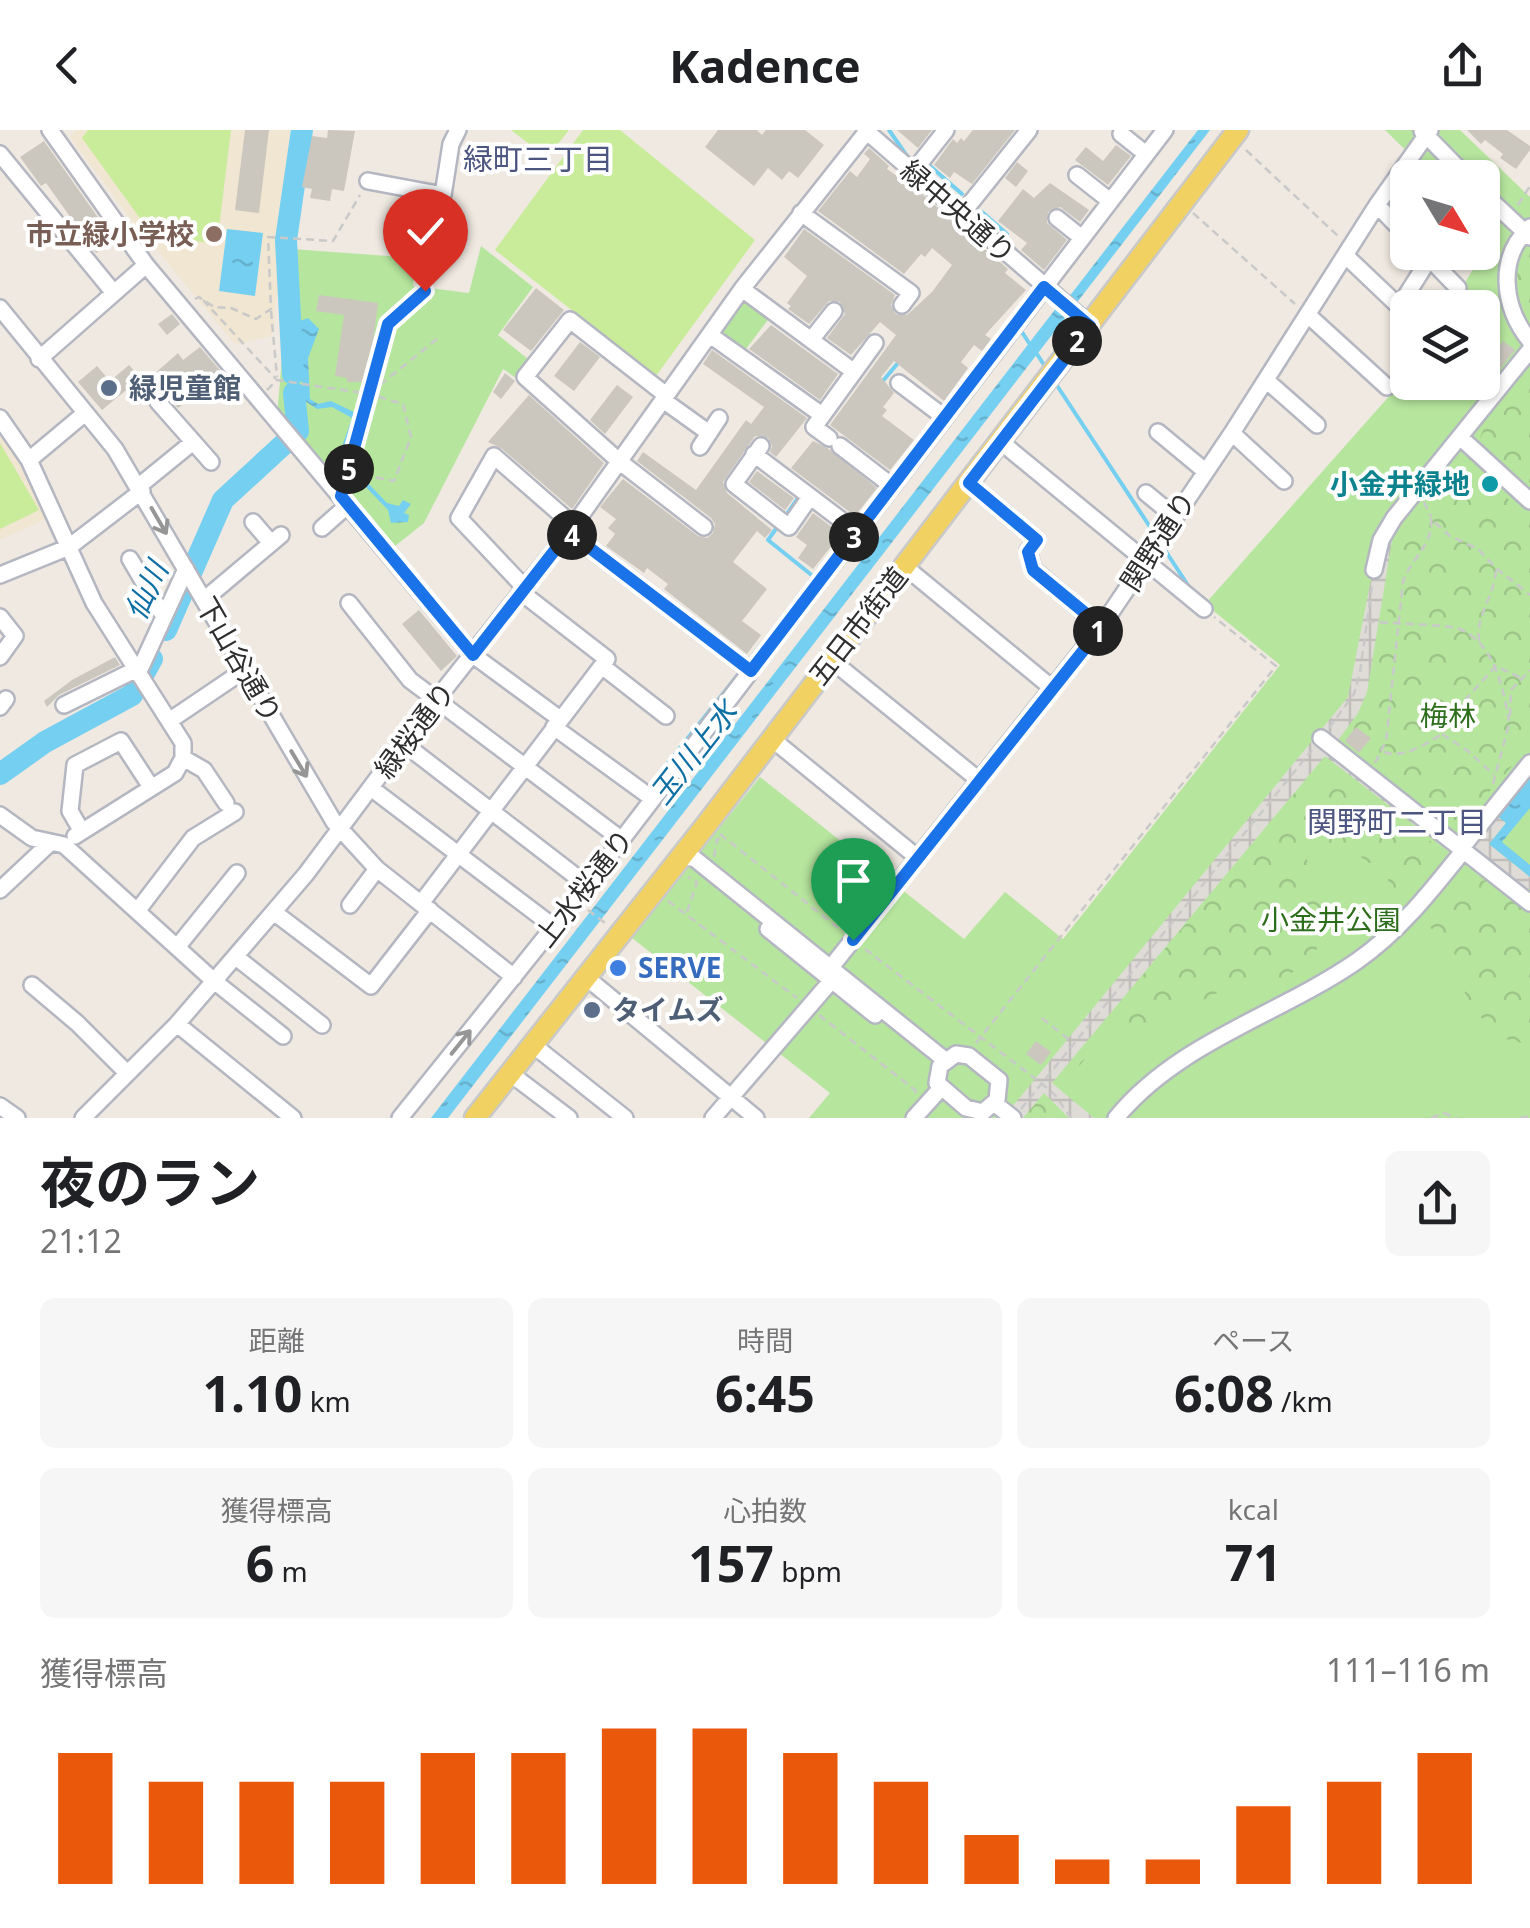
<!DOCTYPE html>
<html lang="ja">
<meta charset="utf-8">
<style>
:root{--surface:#fff;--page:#f6f6f6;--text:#202124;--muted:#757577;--accent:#ea580c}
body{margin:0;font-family:"Noto Sans","Noto Sans JP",sans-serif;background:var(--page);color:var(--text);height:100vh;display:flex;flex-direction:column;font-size:38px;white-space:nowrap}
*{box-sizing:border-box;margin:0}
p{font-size:32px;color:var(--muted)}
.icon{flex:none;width:55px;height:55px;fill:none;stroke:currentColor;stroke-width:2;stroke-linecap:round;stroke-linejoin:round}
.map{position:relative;height:988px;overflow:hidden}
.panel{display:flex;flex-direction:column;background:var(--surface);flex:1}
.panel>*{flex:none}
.needle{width:65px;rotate:128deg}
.controls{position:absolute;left:1390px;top:30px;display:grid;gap:20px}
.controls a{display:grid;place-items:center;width:110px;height:110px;border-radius:15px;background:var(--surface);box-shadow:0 2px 8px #0004;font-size:50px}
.pin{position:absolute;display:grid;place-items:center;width:85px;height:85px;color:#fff;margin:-102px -42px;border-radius:50% 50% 50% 0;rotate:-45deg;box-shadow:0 0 10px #0007}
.pin .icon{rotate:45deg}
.km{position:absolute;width:50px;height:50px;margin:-25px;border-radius:50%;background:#222;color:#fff;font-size:28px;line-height:50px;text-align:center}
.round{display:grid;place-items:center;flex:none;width:105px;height:105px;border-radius:15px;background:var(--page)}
.summary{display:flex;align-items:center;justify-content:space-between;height:170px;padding:0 40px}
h1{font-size:55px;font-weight:700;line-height:75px}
.metrics{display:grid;grid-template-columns:repeat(3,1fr);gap:15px;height:170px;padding:10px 40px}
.metrics div{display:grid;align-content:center;border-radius:15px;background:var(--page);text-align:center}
.metrics b{font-size:50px;font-weight:700}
.metrics small{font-size:28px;font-weight:400}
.metrics p{font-size:28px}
.chart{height:280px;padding:20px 40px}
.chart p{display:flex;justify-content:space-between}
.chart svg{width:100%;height:180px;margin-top:10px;stroke:var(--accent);stroke-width:6}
header{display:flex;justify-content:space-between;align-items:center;height:130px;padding:0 40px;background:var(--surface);font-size:45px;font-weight:700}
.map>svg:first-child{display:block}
.education{fill:#f0e6d1}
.grass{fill:#b6e59e}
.forest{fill:url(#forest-crowns)}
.pitch{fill:#c9ec9a}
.plaza{fill:url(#plaza-grid)}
.water{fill:url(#water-ripples)}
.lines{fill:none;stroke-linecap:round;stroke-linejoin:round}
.stream{stroke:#75cff0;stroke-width:4}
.river{stroke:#75cff0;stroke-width:22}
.building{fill:#cbc7bf}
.minor-casing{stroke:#b4b7c1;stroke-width:20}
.major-casing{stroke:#c9c9c9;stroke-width:25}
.path{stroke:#c9c9c9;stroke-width:2.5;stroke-dasharray:8 5;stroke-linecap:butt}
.minor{stroke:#fff;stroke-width:15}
.major{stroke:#f2d163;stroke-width:20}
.oneway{stroke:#969696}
.route-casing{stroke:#fff;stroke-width:20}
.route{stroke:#1a73e8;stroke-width:12}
.education-dot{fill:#8d6e63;stroke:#fff;stroke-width:4}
.service-dot{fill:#5c6f8a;stroke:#fff;stroke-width:4}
.culture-dot{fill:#0f9aa8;stroke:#fff;stroke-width:4}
.shop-dot{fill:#3f7fe0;stroke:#fff;stroke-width:4}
.labels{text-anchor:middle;stroke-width:8;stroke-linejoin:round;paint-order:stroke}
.street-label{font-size:28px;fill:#2e2e2e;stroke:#fff}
.education-label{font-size:28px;font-weight:bold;fill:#785e54;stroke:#fff;text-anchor:end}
.service-label{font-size:28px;font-weight:bold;fill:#4e5e75;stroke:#fff;text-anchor:start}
.culture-label{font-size:28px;font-weight:bold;fill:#0d838f;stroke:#fff;text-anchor:end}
.park-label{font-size:28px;fill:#2c6e1b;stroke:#fff}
.shop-label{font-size:28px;font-weight:bold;fill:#366cbe;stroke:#fff;text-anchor:start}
.neighbourhood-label{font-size:30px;fill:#4d5680;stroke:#fff}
.water-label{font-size:30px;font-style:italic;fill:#0d6fa3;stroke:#fff}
</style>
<header><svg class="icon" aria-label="back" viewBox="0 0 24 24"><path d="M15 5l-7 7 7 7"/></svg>Kadence<svg class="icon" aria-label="share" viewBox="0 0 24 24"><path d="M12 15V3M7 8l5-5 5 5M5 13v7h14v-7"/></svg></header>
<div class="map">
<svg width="1530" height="988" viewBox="0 0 1530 988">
<defs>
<pattern id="forest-crowns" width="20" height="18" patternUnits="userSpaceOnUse" patternTransform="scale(2.5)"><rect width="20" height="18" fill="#b6e59e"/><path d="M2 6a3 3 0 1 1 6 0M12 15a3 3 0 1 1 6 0" fill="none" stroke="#9dc588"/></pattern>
<pattern id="plaza-grid" width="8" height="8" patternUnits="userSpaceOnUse" patternTransform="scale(2.5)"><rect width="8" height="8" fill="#dfdcd8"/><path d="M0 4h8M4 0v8" fill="none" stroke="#c0bdba"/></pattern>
<pattern id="water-ripples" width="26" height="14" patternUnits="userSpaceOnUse" patternTransform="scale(2.5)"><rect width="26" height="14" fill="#75cff0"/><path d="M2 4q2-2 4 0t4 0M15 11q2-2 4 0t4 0" fill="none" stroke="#66b2ce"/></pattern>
</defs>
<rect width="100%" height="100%" fill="#efe9e1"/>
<path class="education" d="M 76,0 L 298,0 L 272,206 L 235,214 L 127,84 L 70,7 Z
M 0,294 L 52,386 L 0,410 Z"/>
<path class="grass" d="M 1385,0 L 1460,0 L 1530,67 L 1530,988 L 809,988 L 830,963 L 632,808 L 760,647 L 964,809 L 1005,762 L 1063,809 L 1280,535 L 1205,474 L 1407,246 L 1408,252 L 1482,252 L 1482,178 L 1450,177 L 1493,107 L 1483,97 L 1482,48 L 1433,47 Z
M 481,116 L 533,157 L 498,205 L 528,229 L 516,248 L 503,239 L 424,393 L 390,420 L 277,287 L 291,119 L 416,128 L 413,156 L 469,163 Z
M 747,170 L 770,187 L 743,223 L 722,208 L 721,199 L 740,171 Z"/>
<path class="forest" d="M 1526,120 L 1530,121 L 1530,186 L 1519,174 L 1521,157 C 1514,147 1517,127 1526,120 Z
M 1530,239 L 1530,361 L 1478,314 L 1483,300 L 1492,292 L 1499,293 L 1496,283 L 1504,271 L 1511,269 L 1515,257 L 1522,250 L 1527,252 Z
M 1468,327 L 1530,392 L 1530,616 L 1457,698 L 1382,642 L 1369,622 L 1345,607 L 1376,547 L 1378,512 L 1393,462 L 1402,411 L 1449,343 Z
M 1309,646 L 1335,659 L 1362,661 L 1449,725 L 1414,766 L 1399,768 C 1388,758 1389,743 1377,732 L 1369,733 L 1357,724 L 1348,733 L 1334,733 L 1312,725 L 1306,729 C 1362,786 1312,846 1249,862 L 1237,853 L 1144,900 L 1131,897 L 1120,887 L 1070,947 L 1063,941 Z
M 1471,737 L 1481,751 L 1486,750 L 1530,784 L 1530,915 L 1506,909 L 1494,900 L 1494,891 L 1486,894 C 1471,873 1454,854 1457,827 L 1444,809 L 1428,796 L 1426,782 L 1460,744 L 1461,739 Z
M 1044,963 L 1069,988 L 1023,988 Z"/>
<path class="pitch" d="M 88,0 L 231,0 L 217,114 L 152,105 L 82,8 Z
M 511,0 L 569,0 L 547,28 Z
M 583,0 L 620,0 L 755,110 L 656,246 L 495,120 Z
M 0,313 L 39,380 L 0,399 Z"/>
<path class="plaza" d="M 1530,206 L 1530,231 L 1469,308 L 1530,366 L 1530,378 L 1462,316 L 1401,394 L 1392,410 L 1367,562 L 1358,583 L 1336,613 L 1459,711 L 1530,627 L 1530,643 L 1497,684 L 1506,693 L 1489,714 L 1530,747 L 1530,759 L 1523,761 L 1530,767 L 1530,780 L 1473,731 L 1463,732 L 1411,793 L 1361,835 L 1193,931 L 1140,970 L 1125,988 L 1109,988 L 1136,958 L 1187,921 L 1348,831 L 1399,790 L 1453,725 L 1325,626 L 1052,953 L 1094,988 L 1069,988 L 1044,963 L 1023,988 L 1003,988 L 1348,567 L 1381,398 Z"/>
<path class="water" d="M 1198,0 L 1210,0 L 448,988 L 431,988 L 1057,177 L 1072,163 Z
M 227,99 L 263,103 L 255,166 L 219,161 Z
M 308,188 L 319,199 L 308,228 L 310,269 L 318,274 L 331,271 L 358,284 L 344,328 L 387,373 L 399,376 L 403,370 L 411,374 L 404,383 L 409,385 L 408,392 L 391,393 L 388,380 L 338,328 L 352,288 L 332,277 L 317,279 L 305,271 L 292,194 Z
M 1530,643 L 1530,678 L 1502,712 L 1530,735 L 1530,747 L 1489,714 L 1506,693 L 1496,685 Z"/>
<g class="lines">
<path class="stream" d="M 889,0 L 909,29
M 930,36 L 962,64
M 982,82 L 1007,104
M 1018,196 L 1029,213
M 1035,221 L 1046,238
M 1054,251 L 1156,406
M 882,252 L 898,233
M 787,384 L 798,368
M 778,396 L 768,410 L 814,447 L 811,450
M 1161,414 L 1191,460
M 747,533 L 787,482
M 661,642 L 741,541"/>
<path class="river" d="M 293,244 L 286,110 L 302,0
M 166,500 L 223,370 L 298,301 L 294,263
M 0,644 L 45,612 L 132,565 L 152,529"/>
</g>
<path class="building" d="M 245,0 L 269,0 L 259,83 L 235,80 Z
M 328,0 L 355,1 L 344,61 L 332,59 L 330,71 L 310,68 L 312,59 L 302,57 L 312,6 L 327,8 Z
M 718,0 L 757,0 L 762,5 L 766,0 L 805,0 L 824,15 L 798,48 L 789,41 L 782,50 L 768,38 L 754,56 L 705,17 Z
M 897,0 L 932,0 L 918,18 Z
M 973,0 L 1015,0 L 972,54 L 954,42 L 950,48 L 934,35 L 953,9 L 957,13 L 961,8 L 964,11 Z
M 1467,0 L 1507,0 L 1530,16 L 1530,20 L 1516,39 L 1500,28 L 1503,24 L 1485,10 L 1481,14 Z
M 44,11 L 114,110 L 96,123 L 46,53 L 41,56 L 20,27 Z
M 1116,15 L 1131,26 L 1108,55 L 1075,30 L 1086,17 L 1103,31 Z
M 869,18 L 889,36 L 887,39 L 922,64 L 1008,139 L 1005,143 L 1026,160 L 985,205 L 991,209 L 982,221 L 974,215 L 961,232 L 968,238 L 944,271 L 894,231 L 881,247 L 894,263 L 883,277 L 887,280 L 882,286 L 914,310 L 890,340 L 830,295 L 896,205 L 880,192 L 851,225 L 827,208 L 845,184 L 840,172 L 829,171 L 809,194 L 788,179 L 791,176 L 787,173 L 807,146 L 784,127 L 804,99 L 895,165 L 891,175 L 896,184 L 907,185 L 932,162 L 952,135 L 932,118 L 925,127 L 921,124 L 904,144 L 818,81 L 850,41 L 857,47 L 870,29 L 864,24 Z
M 1017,32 L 1028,41 L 1016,57 L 1005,48 Z
M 1050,53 L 1089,80 L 1080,92 L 1060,77 L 1048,82 L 1047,93 L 1067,110 L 1044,140 L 1021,120 L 1027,113 L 998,91 L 1023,59 L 1034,68 Z
M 536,158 L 564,180 L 531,221 L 503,200 Z
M 319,165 L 378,173 L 368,252 L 347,252 L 347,248 L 335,246 L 344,185 L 316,181 Z
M 172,184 L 180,194 L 167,205 L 158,194 Z
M 771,195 L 838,244 L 820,270 L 749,219 Z
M 1503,211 L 1515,220 L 1499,240 L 1492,235 L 1497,227 L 1492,224 Z
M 580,212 L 600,227 L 574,261 L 554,246 Z
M 200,217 L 224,245 L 178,278 L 151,247 L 178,223 L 183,230 Z
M 712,220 L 807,288 L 776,327 L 770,322 L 772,316 L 768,308 L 755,306 L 723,352 L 727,363 L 772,400 L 765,408 L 757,401 L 733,432 L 767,459 L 742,491 L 761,505 L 747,524 L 664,459 L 668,454 L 647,438 L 644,443 L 606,416 L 615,404 L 608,398 L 616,389 L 600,377 L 623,349 L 698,406 L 707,408 L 713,403 L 715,394 L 711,388 L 637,331 L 643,322 L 696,360 L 746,290 L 751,294 L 764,277 L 703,234 Z
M 129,235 L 141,248 L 102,280 L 78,252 L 97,236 L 110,251 Z
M 505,243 L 515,251 L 501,269 L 493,262 Z
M 617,255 L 633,267 L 605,304 L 590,290 Z
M 529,265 L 604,333 L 572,379 L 501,318 L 488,312 Z
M 813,311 L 829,319 L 877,358 L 855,386 L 791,338 Z
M 757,341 L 794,368 L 785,380 L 749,352 Z
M 813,383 L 841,404 L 813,439 L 798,428 L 807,415 L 796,407 Z
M 419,480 L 457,526 L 441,541 L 402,494 Z
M 115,527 L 120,535 L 59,565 L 47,577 L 44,571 L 72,550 Z
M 1356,597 L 1371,608 L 1359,623 L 1345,611 Z
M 1036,911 L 1051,922 L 1041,935 L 1026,924 Z"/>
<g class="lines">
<g class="minor-casing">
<path id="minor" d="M 50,0 L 146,135 L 473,525 L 560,589
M 865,0 L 1090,195
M 1422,1 L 1468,48
M 1121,4 L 1146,24
M 0,24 L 114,163
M 913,42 L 946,0
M 1077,45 L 1110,71
M 368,51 L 443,65 L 451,14 L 458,0
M 1482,62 L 1530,107
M 1377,75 L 1408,107
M 801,83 L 911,163 L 902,175
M 961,85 L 1029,0
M 1057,88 L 1082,108
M 1530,97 C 1496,128 1503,178 1530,211
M 1426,125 L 1458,158
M 1346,126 L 1408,185
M 742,159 L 853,241
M 1399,177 L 1429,129
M 0,178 L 115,319 L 334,692 L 377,739 L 514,847
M 1308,185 L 1387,257
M 710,205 L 822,285
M 811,210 L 834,181
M 39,229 L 146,135
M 1266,250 L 1317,295
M 899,253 L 944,287
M 666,265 L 570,190 L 525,247 L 620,332 L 704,397
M 663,270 L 709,303
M 158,272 L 211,332
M 0,288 L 29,330 L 94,473 L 183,613 L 183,628 L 204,640 L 226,673
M 1158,302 L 1205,341
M 1232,303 L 1284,351
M 1460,307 L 1530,371
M 829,308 L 814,297 L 875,213
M 1001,312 L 1204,479
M 761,316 L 734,354 L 789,397 L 810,367
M 840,316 L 892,356
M 700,317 L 719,288
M 754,324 L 857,402
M 29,330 L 84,284
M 969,353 L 1037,410 L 1028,421 L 1033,439 L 1101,497
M 139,356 L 193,312
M 1146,363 L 1174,386
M 253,392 L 271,413
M 322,398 L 348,375
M 569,402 L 751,541
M 130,429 L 164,487
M 904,436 L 1052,558
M 1374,440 L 1381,410 L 1394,388 L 1530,220
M 0,445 L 69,417 L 142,361
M 525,458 L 459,388 L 494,326 L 573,395
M 205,469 L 281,405
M 349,473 L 410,550 L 622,710
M 0,487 L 15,506 L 0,527
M 831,530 L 980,651
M 602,536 L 666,586
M 64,575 L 141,537 L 186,439
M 0,577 L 6,569
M 169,591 L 243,541
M 554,597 L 653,669
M 1321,608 L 1530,773
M 772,609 L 918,728
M 403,613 L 587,755
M 371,658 L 554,797
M 0,685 L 32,708 L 64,715 L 214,851 L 283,906
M 81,700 L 70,681 L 75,635 L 121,611 L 151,657
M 75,706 L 175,643 L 183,628
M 1460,720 L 1530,633
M 682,725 L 695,729 L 945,930
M 0,760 L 49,714
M 422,772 L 607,529 L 522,463
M 350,775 L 377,739
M 138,780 L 193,708 L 235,682
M 275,783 L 371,856 L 430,780
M 768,799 L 875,885
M 178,816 L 237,743
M 236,827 L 322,895
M 587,848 L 756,988
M 32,855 L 77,893 L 127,943
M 177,894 L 293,988
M 533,915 L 625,988
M 956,924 L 969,926 L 999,950 L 997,970 L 983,982 L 966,978 L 937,953 L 940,936 Z
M 511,944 L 569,988
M 994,973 L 1013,988
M 0,976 L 17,988
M 83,988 L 177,894 L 306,744 L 436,570 L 569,402 L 742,159 L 868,0
M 400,988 L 587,755 L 1165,0
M 713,988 L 832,850 L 832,836 L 1101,497 L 1232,303 L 1377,75 L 1430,0
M 914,988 L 941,958
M 1116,988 C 1178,912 1279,885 1357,831 C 1400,801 1431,761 1463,721"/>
</g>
<g class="major-casing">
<path id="major" d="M 475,988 L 707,694 L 1238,0"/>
</g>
<path class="path" d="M 1246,20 L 1339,107
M 1518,75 L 1530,56
M 1193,83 L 1295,174
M 195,169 L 199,167 L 214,177 L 231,178 L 256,189 L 271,179 L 268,107 L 333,111 L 360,65
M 203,170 L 276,249
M 271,181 L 277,247
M 267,260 L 277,250 L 369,264 L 403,274 L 411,307 L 394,351 L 374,347 L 353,327
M 370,263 L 437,209
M 346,350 L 389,193 L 425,161 L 440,81
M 1424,372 L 1431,387
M 1367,491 C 1386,494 1448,494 1460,499 C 1495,515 1503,557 1509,591
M 1479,511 C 1476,482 1495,467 1496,439
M 1510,586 L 1511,560 L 1530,540
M 1329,598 L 1354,564 L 1360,542 L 1372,456
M 1442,604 L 1468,621 L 1494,645
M 1384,622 C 1403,629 1426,614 1442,604 L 1446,591 L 1496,536 L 1521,548
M 1375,633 L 1386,611 L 1403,452 C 1410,429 1434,415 1431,389 L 1450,406 L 1478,419 L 1496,438 L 1530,465
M 1493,654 L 1509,594
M 720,704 L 843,802
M 714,727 L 717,709 L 726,710
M 668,771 L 797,868
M 588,780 L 605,793
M 687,782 L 697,752 L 688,747
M 865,819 L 1041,953 L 1055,965 L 1071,988
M 819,885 L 915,960 L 917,965
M 1042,888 L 1072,912
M 976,913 L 1276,536 L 1214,487
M 1021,979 L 1312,620
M 1431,988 L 1444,983 L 1457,988
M 1520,988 L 1530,986"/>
<use href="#minor" class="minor"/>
<use href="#major" class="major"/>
</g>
<defs><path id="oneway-shaft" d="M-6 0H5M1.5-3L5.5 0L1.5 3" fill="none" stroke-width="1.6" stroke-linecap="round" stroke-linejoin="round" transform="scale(2.5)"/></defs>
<g class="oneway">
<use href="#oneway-shaft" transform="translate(159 391) rotate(60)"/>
<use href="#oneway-shaft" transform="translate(299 634) rotate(59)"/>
<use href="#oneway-shaft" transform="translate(461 912) rotate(-51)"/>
</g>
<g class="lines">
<g class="route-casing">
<path id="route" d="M 425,161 L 388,194 L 341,366 L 473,525 L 569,402 L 751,541 L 1044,157 L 1090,196 L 969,353 L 1037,410 L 1028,422 L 1033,440 L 1102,497 L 853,810"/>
</g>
<use href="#route" class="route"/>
</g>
<circle class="education-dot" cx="214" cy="104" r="10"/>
<g class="service-dot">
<circle cx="109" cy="258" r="10"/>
<circle cx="592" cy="880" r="10"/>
</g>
<circle class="culture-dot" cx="1490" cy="354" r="10"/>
<circle class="shop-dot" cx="618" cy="838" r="10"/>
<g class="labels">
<g class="street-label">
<text transform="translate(958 82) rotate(41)" y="10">緑中央通り</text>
<text transform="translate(1158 411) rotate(-57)" y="10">関野通り</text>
<text transform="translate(858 496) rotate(-52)" y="10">五日市街道</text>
<text transform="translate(239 530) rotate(60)" y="10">下山谷通り</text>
<text transform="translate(415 600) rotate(-53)" y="10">緑桜通り</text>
<text transform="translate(584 758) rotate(-52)" y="10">上水桜通り</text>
</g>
<g class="education-label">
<text x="194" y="114">市立緑小学校</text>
</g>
<g class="service-label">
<text x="129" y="268">緑児童館</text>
<text x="612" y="890">タイムズ</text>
</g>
<g class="culture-label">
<text x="1470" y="364">小金井緑地</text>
</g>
<g class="park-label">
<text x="1448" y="596">梅林</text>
<text x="1331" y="800">小金井公園</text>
</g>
<g class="shop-label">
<text x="638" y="848">SERVE</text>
</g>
<g class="neighbourhood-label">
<text x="538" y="40">緑町三丁目</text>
<text x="1397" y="703">関野町二丁目</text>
</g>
<g class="water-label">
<text transform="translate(147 461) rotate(-65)" y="10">仙川</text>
<text transform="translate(694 623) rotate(-52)" y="10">玉川上水</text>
</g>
</g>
</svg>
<div class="controls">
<a><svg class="needle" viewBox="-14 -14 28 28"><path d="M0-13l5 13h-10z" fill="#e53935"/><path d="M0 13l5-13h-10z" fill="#757577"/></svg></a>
<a><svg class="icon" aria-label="layers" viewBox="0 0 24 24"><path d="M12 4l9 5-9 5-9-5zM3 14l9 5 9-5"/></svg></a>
</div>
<div class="pin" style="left:853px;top:810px;background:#1e9e55"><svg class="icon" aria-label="arrive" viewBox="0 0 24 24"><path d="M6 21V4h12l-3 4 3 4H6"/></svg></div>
<div class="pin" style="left:425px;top:161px;background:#d93025"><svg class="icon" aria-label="check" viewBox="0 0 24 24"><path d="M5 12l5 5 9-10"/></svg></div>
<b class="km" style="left:1098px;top:501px">1</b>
<b class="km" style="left:1077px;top:211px">2</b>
<b class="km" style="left:854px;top:407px">3</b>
<b class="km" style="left:572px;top:405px">4</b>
<b class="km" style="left:349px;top:339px">5</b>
</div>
<section class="panel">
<div class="summary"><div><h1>夜のラン</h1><p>21:12</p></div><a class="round"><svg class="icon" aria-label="share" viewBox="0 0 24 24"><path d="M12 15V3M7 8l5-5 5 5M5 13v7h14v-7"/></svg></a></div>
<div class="metrics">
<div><p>距離</p><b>1.10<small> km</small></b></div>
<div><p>時間</p><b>6:45</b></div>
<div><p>ペース</p><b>6:08<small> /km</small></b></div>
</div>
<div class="metrics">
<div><p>獲得標高</p><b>6<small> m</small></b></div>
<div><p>心拍数</p><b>157<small> bpm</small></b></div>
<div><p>kcal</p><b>71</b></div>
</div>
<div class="chart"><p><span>獲得標高</span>111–116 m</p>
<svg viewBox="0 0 160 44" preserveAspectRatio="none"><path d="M5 44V12M15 44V19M25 44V19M35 44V19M45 44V12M55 44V12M65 44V6M75 44V6M85 44V12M95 44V19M105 44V32M115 44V38M125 44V38M135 44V25M145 44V19M155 44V12"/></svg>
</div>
</section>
